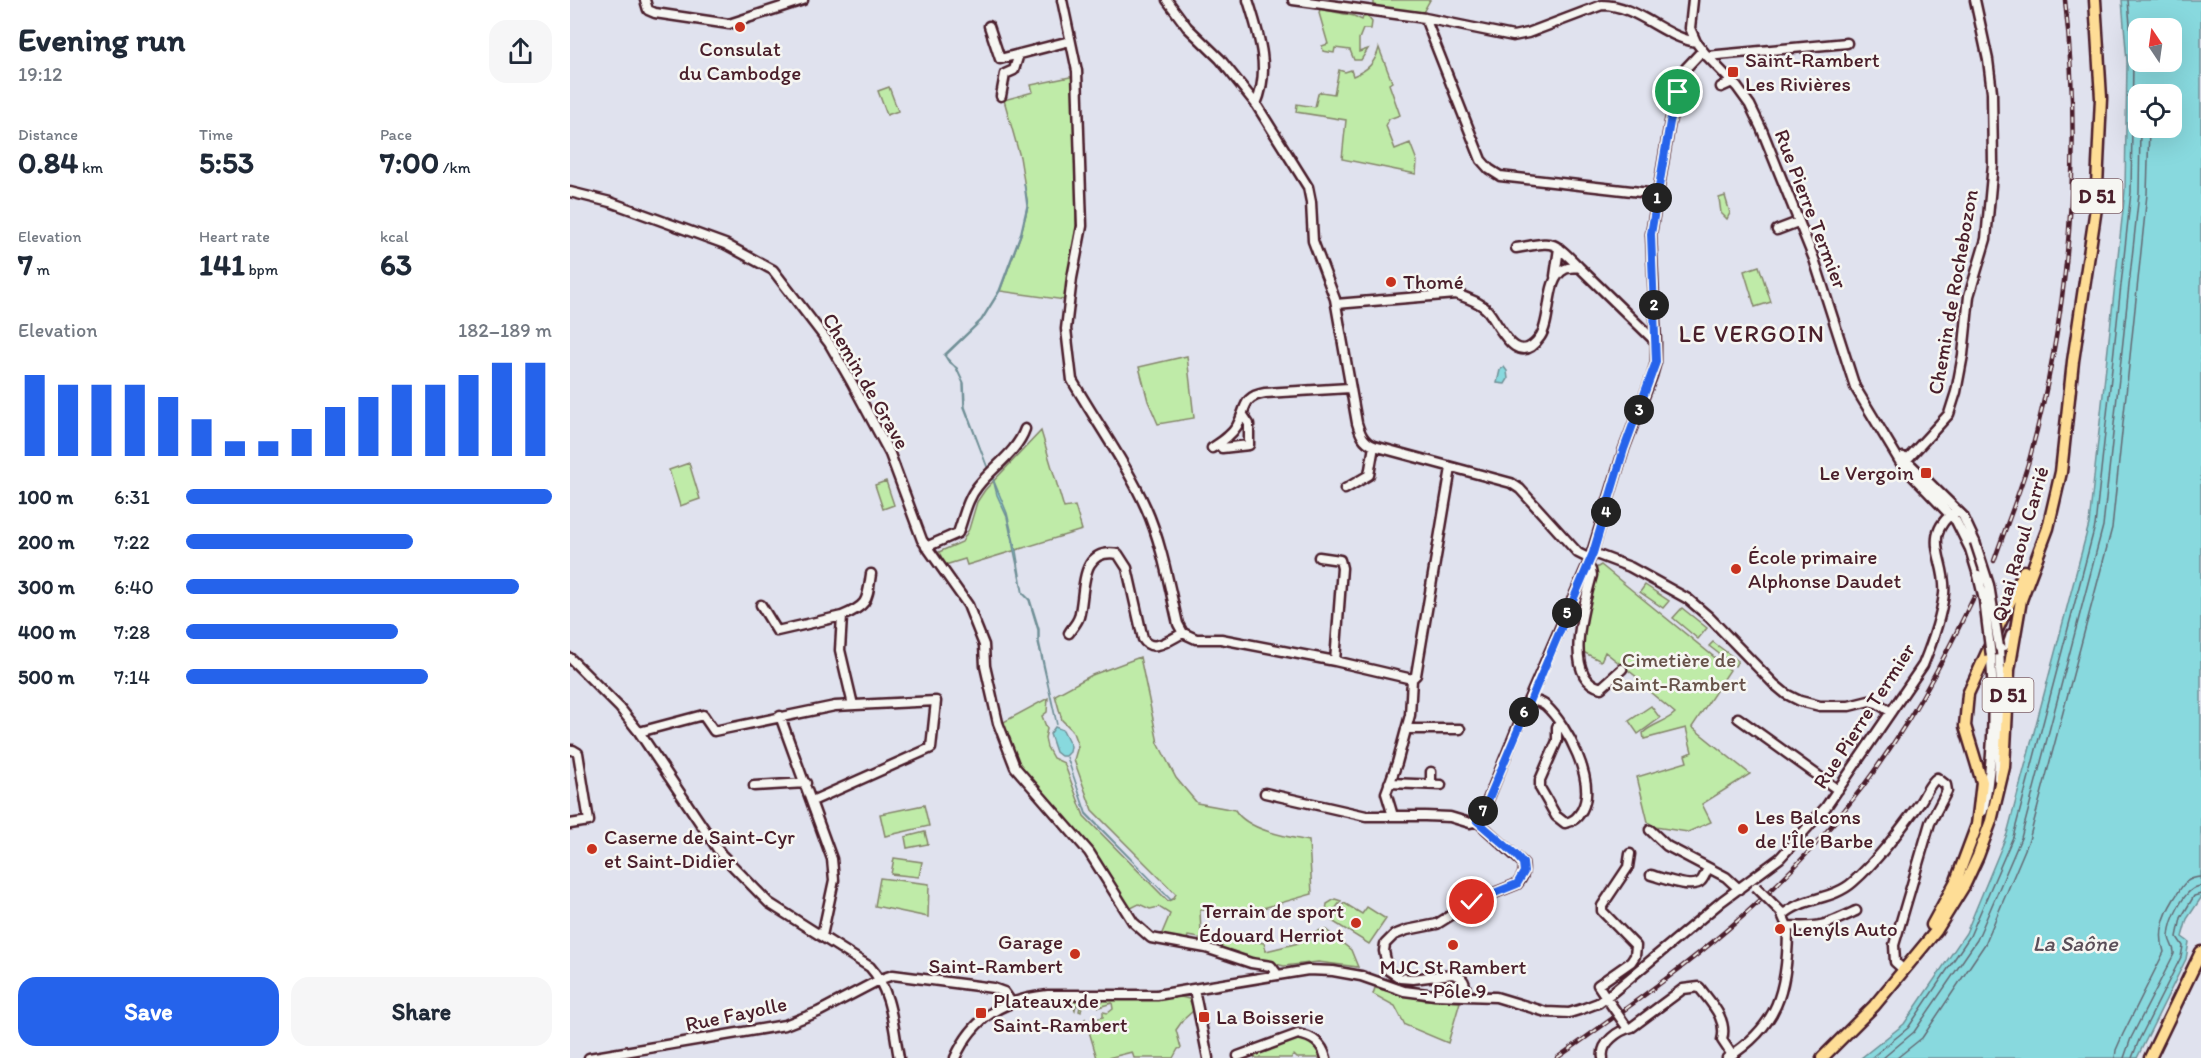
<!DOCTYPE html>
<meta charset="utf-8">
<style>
:root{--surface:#fff;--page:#f6f6f7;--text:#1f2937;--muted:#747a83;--accent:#2563eb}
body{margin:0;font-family:Itim,sans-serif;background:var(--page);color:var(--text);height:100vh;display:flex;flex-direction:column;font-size:22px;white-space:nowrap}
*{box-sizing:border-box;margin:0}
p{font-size:20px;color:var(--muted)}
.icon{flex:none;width:33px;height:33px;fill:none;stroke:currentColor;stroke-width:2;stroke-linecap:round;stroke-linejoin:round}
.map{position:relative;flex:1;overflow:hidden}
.drawer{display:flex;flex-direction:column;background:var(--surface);width:570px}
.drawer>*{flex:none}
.needle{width:39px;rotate:347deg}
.tools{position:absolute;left:1558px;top:18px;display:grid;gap:12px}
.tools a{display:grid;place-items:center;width:54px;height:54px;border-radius:12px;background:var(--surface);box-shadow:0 6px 24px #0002;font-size:30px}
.pin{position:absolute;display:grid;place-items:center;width:51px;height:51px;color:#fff;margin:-26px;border:3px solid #fff;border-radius:50%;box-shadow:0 2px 6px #0007}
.km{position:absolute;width:30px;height:30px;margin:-15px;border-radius:50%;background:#222;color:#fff;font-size:16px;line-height:30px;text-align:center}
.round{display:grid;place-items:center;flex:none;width:63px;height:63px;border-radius:18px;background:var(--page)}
.head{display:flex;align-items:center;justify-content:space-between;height:102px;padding:0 18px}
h1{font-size:33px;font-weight:800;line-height:45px}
.metrics{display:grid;grid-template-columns:repeat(3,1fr);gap:9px;height:102px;padding:6px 18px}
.metrics div{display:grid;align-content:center}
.metrics b{font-size:30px;font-weight:800}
.metrics small{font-size:16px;font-weight:400}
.metrics p{font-size:16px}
.chart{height:168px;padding:12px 18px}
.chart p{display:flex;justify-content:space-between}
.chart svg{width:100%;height:108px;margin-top:6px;stroke:var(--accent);stroke-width:6}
.cta{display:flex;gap:12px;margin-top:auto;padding:12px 18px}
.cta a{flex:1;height:69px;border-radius:18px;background:var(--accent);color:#fff;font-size:24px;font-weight:800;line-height:69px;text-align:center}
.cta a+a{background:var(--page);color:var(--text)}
ul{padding:0 18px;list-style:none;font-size:20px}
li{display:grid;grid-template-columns:96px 72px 1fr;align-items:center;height:45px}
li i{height:15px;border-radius:8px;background:var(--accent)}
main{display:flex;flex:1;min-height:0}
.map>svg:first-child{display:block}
.green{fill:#bfeba8;stroke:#84856a;stroke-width:1.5}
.water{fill:#88d9de;stroke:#6f8f96;stroke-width:1.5;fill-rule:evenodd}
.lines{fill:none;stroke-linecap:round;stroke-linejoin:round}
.shore{stroke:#636973;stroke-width:1.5}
.minor-casing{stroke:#4a1f2b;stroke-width:13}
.major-casing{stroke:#4a1f2b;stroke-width:15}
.minor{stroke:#f6f6f2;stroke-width:8}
.major{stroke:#fedd96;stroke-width:10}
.rail-casing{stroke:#4a1f2b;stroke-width:4.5}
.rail{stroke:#f6f6f2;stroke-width:2;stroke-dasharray:7;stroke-linecap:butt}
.minor-bridge-casing{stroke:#4a1f2b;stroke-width:13;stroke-linecap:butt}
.minor-bridge{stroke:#f6f6f2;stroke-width:8}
.route-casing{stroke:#fff;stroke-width:12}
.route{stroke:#2563eb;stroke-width:8}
.poi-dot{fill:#c8321e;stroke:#f6f6f2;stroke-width:2}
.labels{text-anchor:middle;stroke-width:5;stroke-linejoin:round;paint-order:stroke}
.shield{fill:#f6f6f2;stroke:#7e6067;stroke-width:1.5}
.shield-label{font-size:20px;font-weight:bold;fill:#4a1f2b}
.poi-label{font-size:21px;fill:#4a1f2b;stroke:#f6f6f2;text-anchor:start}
.street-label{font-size:21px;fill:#4a1f2b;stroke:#f6f6f2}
.park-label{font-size:21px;fill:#67524a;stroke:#f6f6f2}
.water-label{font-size:22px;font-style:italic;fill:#5a4e58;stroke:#f6f6f2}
.quarter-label{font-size:24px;letter-spacing:1.5px;fill:#4a1f2b;stroke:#f6f6f2}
</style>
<main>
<section class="drawer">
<div class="head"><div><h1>Evening run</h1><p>19:12</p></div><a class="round"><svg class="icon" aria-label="share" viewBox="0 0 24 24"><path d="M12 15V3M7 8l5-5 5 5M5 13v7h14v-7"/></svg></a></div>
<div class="metrics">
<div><p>Distance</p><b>0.84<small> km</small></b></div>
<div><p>Time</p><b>5:53</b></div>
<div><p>Pace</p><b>7:00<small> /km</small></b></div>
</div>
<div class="metrics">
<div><p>Elevation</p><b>7<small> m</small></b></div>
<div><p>Heart rate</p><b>141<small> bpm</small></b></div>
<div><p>kcal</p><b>63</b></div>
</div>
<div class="chart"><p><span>Elevation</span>182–189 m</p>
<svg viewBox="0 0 160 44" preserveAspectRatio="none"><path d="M5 44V11M15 44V15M25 44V15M35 44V15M45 44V20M55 44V29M65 44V38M75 44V38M85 44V33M95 44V24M105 44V20M115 44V15M125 44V15M135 44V11M145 44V6M155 44V6"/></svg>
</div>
<ul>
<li><b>100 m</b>6:31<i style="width:100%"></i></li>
<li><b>200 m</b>7:22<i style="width:62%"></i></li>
<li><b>300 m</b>6:40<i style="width:91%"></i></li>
<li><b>400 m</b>7:28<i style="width:58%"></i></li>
<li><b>500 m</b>7:14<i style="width:66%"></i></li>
</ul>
<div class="cta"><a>Save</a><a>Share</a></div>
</section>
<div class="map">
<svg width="1631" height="1058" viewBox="0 0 1631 1058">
<rect width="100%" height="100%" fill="#e0e2ee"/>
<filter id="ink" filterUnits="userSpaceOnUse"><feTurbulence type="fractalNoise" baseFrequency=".0167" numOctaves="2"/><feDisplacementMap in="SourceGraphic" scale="12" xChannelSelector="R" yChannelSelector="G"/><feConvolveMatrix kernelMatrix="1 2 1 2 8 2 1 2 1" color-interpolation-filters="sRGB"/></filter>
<g filter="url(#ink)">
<path class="green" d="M 799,0 L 860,0 L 852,14 L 804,8 L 804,1 Z
M 750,9 L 784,16 L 792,20 L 793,17 L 798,17 L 802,22 L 801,29 L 793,29 L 789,39 L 789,52 L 798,49 L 791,60 L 784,60 L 780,50 L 765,48 L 764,53 L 753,51 L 752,46 L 758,44 L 749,13 Z
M 809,48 L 822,82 L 819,84 L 830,115 L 819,119 L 816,126 L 825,149 L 840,143 L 847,161 L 846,174 L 772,159 L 776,120 L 726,112 L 727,104 L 745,107 L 748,94 L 751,92 L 764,94 L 769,70 L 775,72 L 781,70 L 783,76 C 798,70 805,63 809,48 Z
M 505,76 L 506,228 L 495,300 L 430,291 L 451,234 L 458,206 L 450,157 L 434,100 L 463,92 L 461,85 Z
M 319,87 L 328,111 L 317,115 L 308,91 Z
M 1155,196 L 1160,213 L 1157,219 L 1151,213 L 1149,198 Z
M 1189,266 L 1201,302 L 1185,307 L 1174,271 Z
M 617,356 L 624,418 L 588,424 L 578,401 L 569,367 Z
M 471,431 L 494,508 L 505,506 L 512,530 L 397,565 L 395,559 L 375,565 L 369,552 L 392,542 L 399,529 L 407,502 L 415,490 Z
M 119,463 L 130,499 L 110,506 L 99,470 Z
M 316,481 L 324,505 L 313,509 L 305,485 Z
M 1031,565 L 1160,670 L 1122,727 L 1180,774 L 1132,804 L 1141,822 L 1118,832 L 1085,827 L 1078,822 L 1067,777 L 1117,762 L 1115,755 L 1122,752 L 1116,728 L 1074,739 L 1073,733 C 1082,724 1096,722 1105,713 L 1080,692 L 1078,686 L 1035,652 L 1031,661 L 1011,651 L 1015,609 L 1026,568 Z
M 1075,585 L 1099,601 L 1093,608 L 1070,592 Z
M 1112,608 L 1137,628 L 1128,639 L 1103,618 Z
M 1143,642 L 1168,661 L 1165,666 L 1139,646 Z
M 570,657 L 588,743 L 606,778 L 627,803 L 665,810 C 677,830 717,837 739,841 L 742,894 L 686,910 L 630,910 L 631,933 L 694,943 L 696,951 L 745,939 L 744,932 L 755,929 L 781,950 L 788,967 L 748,962 L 714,966 L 629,945 L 630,938 L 618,936 L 616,943 L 590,938 L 600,914 L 589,907 L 580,909 L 569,904 L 559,909 L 522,851 L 457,776 L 443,755 L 430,724 L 478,698 L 477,712 L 472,716 L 477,729 L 475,738 L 477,747 L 483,758 L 494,763 L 514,816 L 598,901 L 603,899 L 606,894 L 522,810 L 504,760 L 508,746 L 502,730 L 492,720 L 485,695 L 522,675 Z
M 1081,706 L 1090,718 L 1068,734 L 1059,721 Z
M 354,805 L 359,826 L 315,836 L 310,814 Z
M 355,832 L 358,844 L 337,848 L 335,837 Z
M 324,858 L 352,862 L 349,877 L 321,874 Z
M 310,878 L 359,884 L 358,917 L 305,906 Z
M 765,899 L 771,901 L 760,916 L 756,911 L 757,904 Z
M 774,903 L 792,914 L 797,907 L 816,919 L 799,944 L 762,921 Z
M 805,988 L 854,1000 L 890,1002 L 878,1043 L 835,1025 L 825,1006 L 803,994 Z
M 611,997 L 619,999 L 624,1010 L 613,1020 L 606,1030 L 611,1048 L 608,1049 L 603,1058 L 564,1058 L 562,1052 L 538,1058 L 527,1058 L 515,1018 L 517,1022 L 533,1017 L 533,1012 L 538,1013 L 543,1009 L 542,1003 L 529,1007 L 528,1002 L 512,1006 L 511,1012 L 509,1011 L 510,1006 L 506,1005 L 505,1010 L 502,1005 L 504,1001 Z
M 723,1039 C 737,1039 746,1044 751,1058 L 727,1058 L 724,1055 L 721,1058 L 685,1058 L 684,1055 Z"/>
<path class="water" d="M 1552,0 L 1631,0 L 1631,898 L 1617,919 L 1612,937 L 1619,942 L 1616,959 L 1567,1058 L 1291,1058 L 1334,1024 L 1396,933 L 1437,834 L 1519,524 L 1555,191 L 1557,62 ZM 1569,28 L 1602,28 L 1602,62 L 1569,62 ZM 1569,94 L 1602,94 L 1602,128 L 1569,128 Z
M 454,183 L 458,206 L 451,234 L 430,291 L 412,320 L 375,356 L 378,361 L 387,368 L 394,383 L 395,407 L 421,477 L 394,407 L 393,383 L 386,368 L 374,355 L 411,320 L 429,291 L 451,232 L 457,206 Z
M 934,367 L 937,371 L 938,379 L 935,384 L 927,383 L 930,370 Z
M 423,479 L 437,513 L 446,551 L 453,593 L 460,600 L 469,629 L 469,642 L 487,725 L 468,642 L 468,630 L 459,600 L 453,594 L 437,517 L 427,495 Z
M 485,727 L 493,730 L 501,746 L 500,752 L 496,756 L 491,756 L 486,752 L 480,734 Z
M 497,757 L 516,813 L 601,900 L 516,814 Z"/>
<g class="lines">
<path class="shore" d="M 1301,1058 L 1338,1028 L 1400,936 L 1443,837 L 1525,526 L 1561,192 L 1563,62 L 1558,0
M 1313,1058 L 1344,1032 L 1407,940 L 1451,838 L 1533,526 L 1569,193 L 1570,128
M 1327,1058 L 1352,1038 L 1415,944 L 1459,840 L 1542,528 L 1577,194 L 1579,128
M 1545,1058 L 1546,1050 L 1553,1034 L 1594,952 C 1588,933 1593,917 1604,899 C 1612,887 1614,878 1631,877
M 1554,1058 L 1561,1038 L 1604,954 C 1605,947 1599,944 1599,936 C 1600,921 1614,887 1631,886
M 1562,1058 L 1569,1040 L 1611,957 L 1613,946 L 1607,937 L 1611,918 L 1624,896 L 1631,894"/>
<g class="minor-casing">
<path id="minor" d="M 75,0 L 78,10 L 85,13 L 159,24 L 233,0
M 492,0 L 507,71 L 512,226 L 502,278 L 496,329 L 502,380 C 526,422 556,463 576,508 C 592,544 599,586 608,624 L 613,633 L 626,639 L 651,639 L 765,661 L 842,679
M 597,0 L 617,27 L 650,59 L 686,104 L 738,187 L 741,202 L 743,241 L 765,299 L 787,423 C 790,433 793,442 804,446 L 941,483 L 950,489 L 1008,553 L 1020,559
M 678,0 C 689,35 701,69 686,104
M 723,0 L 855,18 L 943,36 L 958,33 L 1032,5 C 1067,5 1092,36 1126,42
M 1123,0 L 1120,28 L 1126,42 L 1137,56 L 1167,87 L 1180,105 L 1192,130 L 1244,259 L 1285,387 L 1332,465 L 1386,521 L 1400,549 L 1408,575
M 855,18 L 911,160 L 919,169 L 930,176 L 1088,194
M 419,26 L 430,59 L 500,41
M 1137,56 L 1277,43
M 1151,87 L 1162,82
M 431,96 L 435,74 L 444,70 L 449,54
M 0,192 L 40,202 L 155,244 L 203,270 L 259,343 L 282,383 L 320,454 L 352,540 L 398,605 L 414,645 L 415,666 L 428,723 L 445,767 L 519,852 L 563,922 L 581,938 L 636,948 L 681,963 L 701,966 L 707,974
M 1207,230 L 1228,222
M 946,248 C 985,242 980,238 1009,267
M 985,276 L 989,248
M 766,304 L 886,294 C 897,298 910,302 918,311 C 930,326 947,370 970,337 C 982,320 975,278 995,269 C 999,267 1005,268 1009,267 L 1086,342
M 649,444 L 652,448 L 679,445 L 679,424 L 673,415
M 642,448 C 651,442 661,436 667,426 C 677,409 671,397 695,393 L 780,388
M 1333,457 L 1393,516 L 1405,542
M 1332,465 L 1379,414 L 1386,392 L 1393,355 L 1399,296 L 1416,239 L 1423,164 L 1422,92 L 1418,60 L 1405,0
M 775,489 L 799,475 L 804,446
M 356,547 L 388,533 C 394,517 397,499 408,486 C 423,467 447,452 455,429
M 1023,553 L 1060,567 L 1118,599 L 1139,617 L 1204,684 L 1216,694 L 1230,701 L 1250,706 L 1279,706 L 1299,701 L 1307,703 L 1321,712
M 749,557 L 770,560 L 772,568 L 765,661
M 1017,566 L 1021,570 L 1022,575 C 1015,602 991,678 1031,688 L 1052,669
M 191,605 L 207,631 L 272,616 L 270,650 L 283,705
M 272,616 C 299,605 297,600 301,574
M 499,633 C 502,628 507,623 509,617 C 516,592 508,547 548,554 L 557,568 L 573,639 C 582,654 601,639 613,633
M 0,658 L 50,708 L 69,732 L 151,854 L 199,903 L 300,967 C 322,991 323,1027 329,1058
M 842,679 L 846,675 L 881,468
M 959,699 C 965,701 972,702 976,706 C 997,725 1027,782 1012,810 C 1007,818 1004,821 995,823 L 986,816 L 970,788 L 970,780 L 987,741 L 987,727 L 989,724
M 210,716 L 262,859 L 264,880 L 252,936
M 1168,718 L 1268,790
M 836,729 L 890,729
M 69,732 L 133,715 L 144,731 L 265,706 L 366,701 L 361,748 L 242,801
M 0,750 L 3,750 L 8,753 L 19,821 L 0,824
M 1428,778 L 1431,691 L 1429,647 C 1438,646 1439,642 1441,634
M 819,783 L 871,785
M 861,785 L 861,772
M 184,786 L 236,783
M 695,793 L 796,816 L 855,816 L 880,817 L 900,823 L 907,821
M 1413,811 C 1424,761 1424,706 1421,656
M 823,816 L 816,793 L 827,763 L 840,715 L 842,679
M 907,821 L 911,817 L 959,699 L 1020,559 L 1054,449 L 1082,376 L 1086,362 L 1086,342 L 1081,234 L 1100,122 L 1112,79 L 1116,68 L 1132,51
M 1080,830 L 1097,846 L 1156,877 L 1169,889
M 1081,875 C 1092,878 1123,890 1131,881 C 1134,878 1136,872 1138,868
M 1213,915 C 1233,897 1263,900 1283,882 C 1308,860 1329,831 1349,804 C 1355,796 1359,783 1367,778 L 1376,785 L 1377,791 L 1360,823 L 1324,945 L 1325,962 L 1334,970
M 1217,926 C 1251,928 1256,925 1286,911
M 624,989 L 638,1058
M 896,996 C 896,984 894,976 882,974 L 843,979 L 830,978 L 818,970 L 814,951 L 815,944 L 824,935 L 837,930 L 867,924 L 902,902 L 947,884 C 953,877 955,872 953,863 L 907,821
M 1038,1000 L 1028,985 L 1061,962 L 1065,956 L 1066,946 L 1032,911 L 1032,906 L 1058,867 L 1060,854
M 668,1056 L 728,1034 C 743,1037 752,1043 756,1058
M 19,1058 L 215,1025 L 248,1012 L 311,979 L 323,975 L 423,988 L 434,992 L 441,1002
M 385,1058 C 404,1016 433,1000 478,995 L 587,995 L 738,970 L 763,971 L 791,976 L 834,991 L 865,995 L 926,997 L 976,1012 L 999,1013 L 1012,1009 L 1028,1003 L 1043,992 L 1152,901 L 1210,858 L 1256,807 L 1353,665 C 1362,643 1371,618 1374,594 C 1378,561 1348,536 1387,510
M 1033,1058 C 1030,1043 1049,1030 1062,1027 L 1113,989 L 1129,987 C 1141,1003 1158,1019 1152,1040 L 1162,1055
M 1157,1058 C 1208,1026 1217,991 1218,933 L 1217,926 L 1211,912"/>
</g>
<g class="major-casing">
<path id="major" d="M 1362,925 L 1386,881 L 1407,825 L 1412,782 L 1395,726 L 1398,694 L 1454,571
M 1252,1058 L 1304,1006 L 1366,931 L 1395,884 L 1408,856 L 1421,821 L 1434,767 L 1439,670 L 1451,600 L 1478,528 L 1491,472 L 1503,361 L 1526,208 L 1531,98 L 1525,0
M 1580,1058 L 1631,952"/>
</g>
<use href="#minor" class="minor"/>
<use href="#major" class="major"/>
<g class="rail-casing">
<path id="rail" d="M 1424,561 C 1436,526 1450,492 1460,457 C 1500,308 1512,153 1495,0
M 987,1058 C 1060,1006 1133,955 1198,893 C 1265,830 1324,751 1367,670 C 1380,646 1392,621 1404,597"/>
</g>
<use href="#rail" class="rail"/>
<g class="minor-bridge-casing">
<path id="minor-bridge" d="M 1405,542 L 1419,585 L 1429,647
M 1408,575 L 1414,600 L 1421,656
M 1186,887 L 1210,911
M 1040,1003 L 1056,1026"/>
</g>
<use href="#minor-bridge" class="minor-bridge"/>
</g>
</g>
<g class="lines" filter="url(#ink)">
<g class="route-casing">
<path id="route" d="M 902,902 L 947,884 L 954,872 L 953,863 L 945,854 L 907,821 L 911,817 L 1023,553 L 1054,449 L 1086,362 L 1081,234 L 1100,122 L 1108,92"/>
</g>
<use href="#route" class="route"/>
</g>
<g class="poi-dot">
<circle cx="170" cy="27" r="6"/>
<rect x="1157" y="66" width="12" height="12" rx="3"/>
<circle cx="821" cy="282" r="6"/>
<rect x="1350" y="467" width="12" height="12" rx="3"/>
<circle cx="1166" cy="569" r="6"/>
<circle cx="1173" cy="829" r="6"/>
<circle cx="22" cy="849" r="6"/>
<circle cx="786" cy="923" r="6"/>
<circle cx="1210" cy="929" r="6"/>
<circle cx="883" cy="945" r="6"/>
<circle cx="505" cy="954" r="6"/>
<rect x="405" y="1007" width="12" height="12" rx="3"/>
<rect x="628" y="1011" width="12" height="12" rx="3"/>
</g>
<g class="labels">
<g class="shield">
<rect x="1501.5" y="179" width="51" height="34" rx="4.5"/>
<rect x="1412.5" y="678" width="51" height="34" rx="4.5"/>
</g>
<g class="shield-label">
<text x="1527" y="203">D 51</text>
<text x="1438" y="702">D 51</text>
</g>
<g class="poi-label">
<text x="170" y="56" text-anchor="middle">Consulat<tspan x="170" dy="24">du Cambodge</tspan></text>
<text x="1175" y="67">Saint-Rambert<tspan x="1175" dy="24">Les Rivières</tspan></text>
<text x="833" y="289">Thomé</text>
<text x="1344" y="480" text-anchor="end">Le Vergoin</text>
<text x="1178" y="564">École primaire<tspan x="1178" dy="24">Alphonse Daudet</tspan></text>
<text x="1185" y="824">Les Balcons<tspan x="1185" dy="24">de l'Île Barbe</tspan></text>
<text x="34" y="844">Caserne de Saint-Cyr<tspan x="34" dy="24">et Saint-Didier</tspan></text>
<text x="774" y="918" text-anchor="end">Terrain de sport<tspan x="774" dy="24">Édouard Herriot</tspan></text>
<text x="1222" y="936">Lenyls Auto</text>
<text x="493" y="949" text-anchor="end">Garage<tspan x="493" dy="24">Saint-Rambert</tspan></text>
<text x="883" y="974" text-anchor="middle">MJC St Rambert<tspan x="883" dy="24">- Pôle 9</tspan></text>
<text x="423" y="1008">Plateaux de<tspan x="423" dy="24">Saint-Rambert</tspan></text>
<text x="646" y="1024">La Boisserie</text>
</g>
<g class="street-label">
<text transform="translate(1241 209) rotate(69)" y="7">Rue Pierre Termier</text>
<text transform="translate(1383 292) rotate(-80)" y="7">Chemin de Rochebozon</text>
<text transform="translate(296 381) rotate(60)" y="7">Chemin de Grave</text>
<text transform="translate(1450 544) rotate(-74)" y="7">Quai Raoul Carrié</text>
<text transform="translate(1294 716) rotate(-57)" y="7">Rue Pierre Termier</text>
<text transform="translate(166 1014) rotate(-12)" y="7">Rue Fayolle</text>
</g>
<g class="park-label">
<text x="1109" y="667">Cimetière de<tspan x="1109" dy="24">Saint-Rambert</tspan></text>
</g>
<g class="water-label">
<text x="1505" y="951">La Saône</text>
</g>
<g class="quarter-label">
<text x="1182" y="342">LE VERGOIN</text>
</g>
</g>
</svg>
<div class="tools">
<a><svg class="needle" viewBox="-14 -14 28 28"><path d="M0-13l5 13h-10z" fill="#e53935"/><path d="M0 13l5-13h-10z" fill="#747a83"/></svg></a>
<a><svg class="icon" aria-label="locate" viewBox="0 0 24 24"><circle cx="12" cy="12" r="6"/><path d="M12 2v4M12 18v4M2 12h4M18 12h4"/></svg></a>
</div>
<div class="pin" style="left:1108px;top:92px;background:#1e9e55"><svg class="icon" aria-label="arrive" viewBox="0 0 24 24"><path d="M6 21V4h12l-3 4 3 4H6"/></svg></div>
<div class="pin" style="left:902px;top:902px;background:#d93025"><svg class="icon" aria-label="check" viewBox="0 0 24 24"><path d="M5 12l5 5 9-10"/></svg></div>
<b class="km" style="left:1087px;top:198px">1</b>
<b class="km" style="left:1084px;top:305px">2</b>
<b class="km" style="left:1069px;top:410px">3</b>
<b class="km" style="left:1036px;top:512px">4</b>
<b class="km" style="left:997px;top:613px">5</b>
<b class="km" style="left:954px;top:712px">6</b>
<b class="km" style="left:913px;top:811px">7</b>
</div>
</main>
